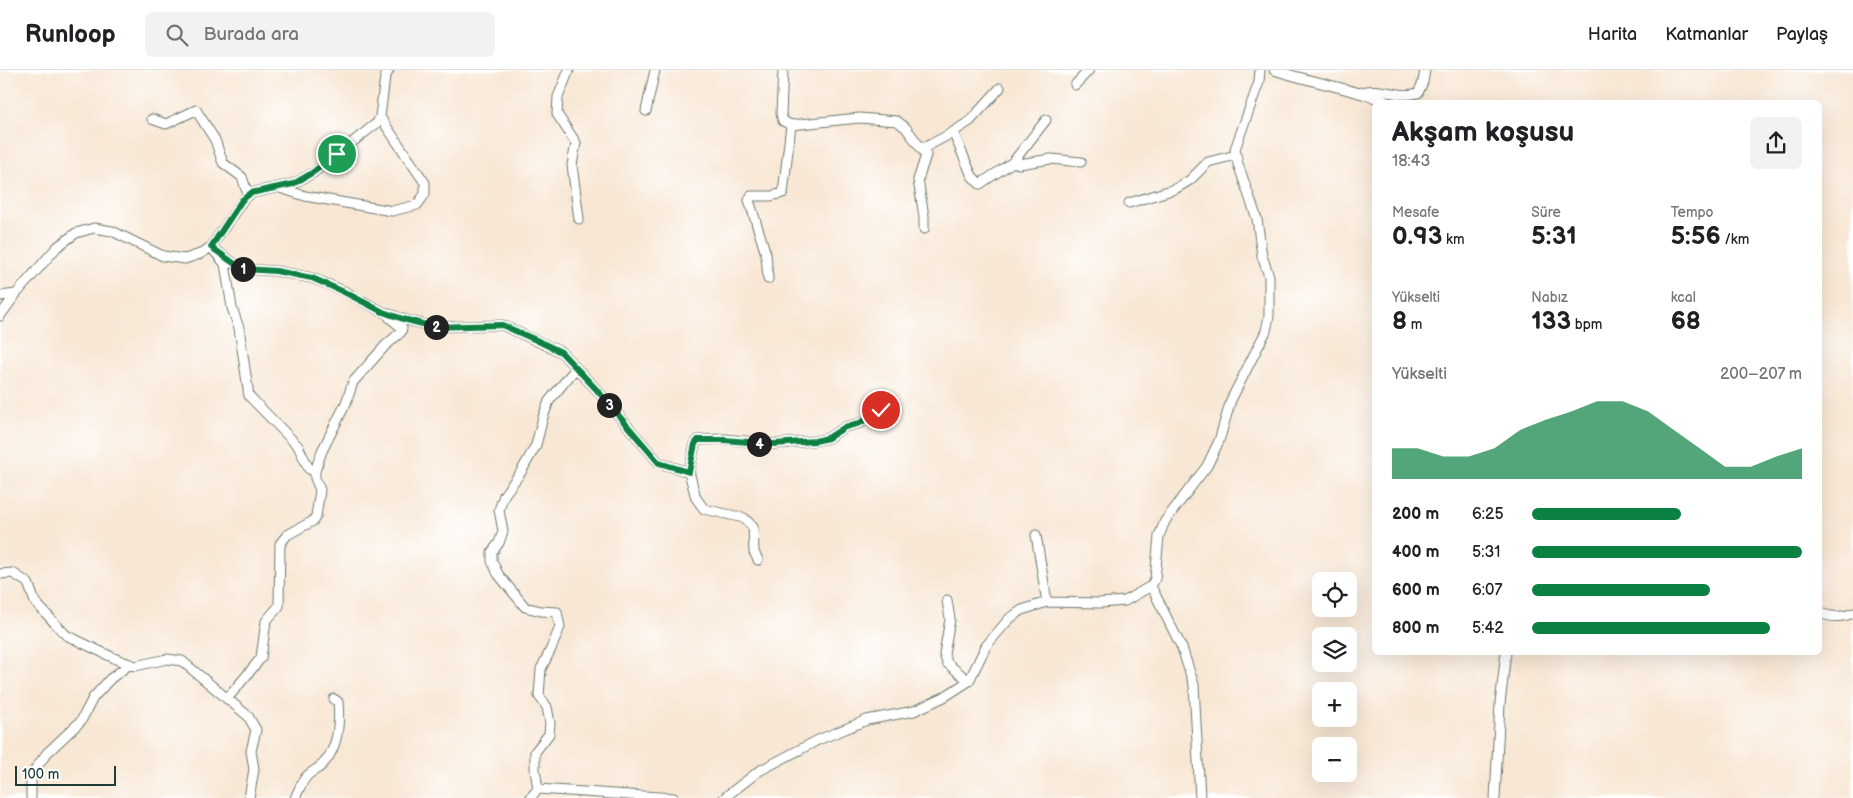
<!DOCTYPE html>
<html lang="tr">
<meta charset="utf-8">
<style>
:root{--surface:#fff;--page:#f2f2f2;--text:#202124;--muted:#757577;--line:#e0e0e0;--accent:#0b8043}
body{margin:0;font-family:"Balsamiq Sans",sans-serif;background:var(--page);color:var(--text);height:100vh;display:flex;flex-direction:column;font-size:19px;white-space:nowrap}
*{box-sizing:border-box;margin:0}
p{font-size:16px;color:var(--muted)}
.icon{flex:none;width:28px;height:28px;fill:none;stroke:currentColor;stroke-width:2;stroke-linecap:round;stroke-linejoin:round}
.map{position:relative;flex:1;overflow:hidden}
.drawer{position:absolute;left:1372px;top:30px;width:450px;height:555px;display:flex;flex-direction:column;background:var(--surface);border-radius:8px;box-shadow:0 5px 20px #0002}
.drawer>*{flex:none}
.tools{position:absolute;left:1312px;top:502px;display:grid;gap:10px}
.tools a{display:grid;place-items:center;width:45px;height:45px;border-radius:8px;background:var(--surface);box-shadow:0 5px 20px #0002;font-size:25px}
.scale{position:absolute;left:15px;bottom:12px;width:101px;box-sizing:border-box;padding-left:5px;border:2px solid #1f3d34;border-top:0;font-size:14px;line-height:18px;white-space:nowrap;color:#1f3d34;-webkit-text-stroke:4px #fff;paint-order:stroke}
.pin{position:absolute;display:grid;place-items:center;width:42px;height:42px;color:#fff;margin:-21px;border:2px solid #fff;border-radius:50%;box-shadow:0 1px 5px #0007}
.km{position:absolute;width:25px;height:25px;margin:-12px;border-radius:50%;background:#222;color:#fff;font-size:14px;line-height:25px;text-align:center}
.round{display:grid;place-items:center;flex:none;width:52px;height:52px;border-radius:8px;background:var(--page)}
.head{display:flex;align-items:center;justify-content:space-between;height:85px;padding:0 20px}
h1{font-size:28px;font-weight:700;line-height:38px}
.figures{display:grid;grid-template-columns:repeat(3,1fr);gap:8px;height:85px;padding:5px 20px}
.figures div{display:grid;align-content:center}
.figures b{font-size:25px;font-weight:700}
.figures small{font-size:14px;font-weight:400}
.figures p{font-size:14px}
.chart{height:140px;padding:10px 20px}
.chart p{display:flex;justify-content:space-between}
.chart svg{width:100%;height:90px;margin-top:5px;fill:var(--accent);opacity:.7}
ul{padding:0 20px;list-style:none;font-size:16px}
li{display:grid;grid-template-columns:80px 60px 1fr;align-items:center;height:38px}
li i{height:12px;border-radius:6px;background:var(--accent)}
header{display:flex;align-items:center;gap:30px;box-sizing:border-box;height:70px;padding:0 25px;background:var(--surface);border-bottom:1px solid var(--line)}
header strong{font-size:24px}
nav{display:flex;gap:28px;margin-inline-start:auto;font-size:18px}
.search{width:350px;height:45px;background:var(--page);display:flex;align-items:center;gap:12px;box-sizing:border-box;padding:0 18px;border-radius:8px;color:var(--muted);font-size:19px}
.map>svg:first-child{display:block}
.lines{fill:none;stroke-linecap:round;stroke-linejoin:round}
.minor-casing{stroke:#6b786c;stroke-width:11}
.minor{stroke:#fff;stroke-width:9}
.route-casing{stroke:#fff;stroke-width:10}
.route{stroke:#0b8043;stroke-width:6}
</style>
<header>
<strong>Runloop</strong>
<div class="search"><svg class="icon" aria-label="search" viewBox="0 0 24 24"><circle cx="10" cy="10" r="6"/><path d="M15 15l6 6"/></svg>Burada ara</div>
<nav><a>Harita</a><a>Katmanlar</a><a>Paylaş</a></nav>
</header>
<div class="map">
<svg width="1853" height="728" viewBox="0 0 1853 728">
<rect width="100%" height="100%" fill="#fff"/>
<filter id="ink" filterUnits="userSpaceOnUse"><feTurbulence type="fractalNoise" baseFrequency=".02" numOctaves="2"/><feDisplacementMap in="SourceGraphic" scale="10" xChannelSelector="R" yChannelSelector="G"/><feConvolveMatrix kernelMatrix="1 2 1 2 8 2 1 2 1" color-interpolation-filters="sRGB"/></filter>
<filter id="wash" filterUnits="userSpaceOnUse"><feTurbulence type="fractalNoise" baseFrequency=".0096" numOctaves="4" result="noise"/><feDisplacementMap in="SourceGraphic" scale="20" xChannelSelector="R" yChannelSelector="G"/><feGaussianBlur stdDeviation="1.12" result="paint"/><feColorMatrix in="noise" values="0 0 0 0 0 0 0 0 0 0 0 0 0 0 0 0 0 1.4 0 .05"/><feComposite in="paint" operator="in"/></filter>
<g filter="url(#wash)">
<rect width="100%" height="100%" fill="#f8e7d4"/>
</g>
<g filter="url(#ink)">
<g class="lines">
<g class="minor-casing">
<path id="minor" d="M 569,0 L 558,27 L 557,44 L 576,73 L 572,95 L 579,149
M 783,0 L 781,44 L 783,51 L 791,55 L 859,48 L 897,51 L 906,58 L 926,85 L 918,110 L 924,146 L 924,159
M 1274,0 C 1311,12 1350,18 1387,32
M 1075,15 L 1089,0
M 1362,22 C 1380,16 1398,29 1418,23 L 1423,12 L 1425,0
M 646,41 L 655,0
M 152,49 L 166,54 L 196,40 L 215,70 L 223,93 L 242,107 L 246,119 L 251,123
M 953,62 L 972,106 L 980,114 L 1013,92 L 1046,50
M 922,79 L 950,64 L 970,51 L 1000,18
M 1013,92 L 1019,94 L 1051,89 L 1081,92
M 280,118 L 305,126 L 392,141 L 417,135 L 425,124 L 425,113 L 380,47
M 1129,133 L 1175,119 L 1190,110 L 1208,92 L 1236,85
M 768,209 L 766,184 L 749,130 L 751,126 L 771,126 L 783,123 L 791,55
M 0,226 L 16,224
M 0,246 L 16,224 L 57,177 L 76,163 L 94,158 L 112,161 L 163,186 L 185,189 L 200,184 L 211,177 L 243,130 L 251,123 L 293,114 L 313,103 L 377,53 L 380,47 L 385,7 L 389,0
M 576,298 L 596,319 L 659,393 L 689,402 L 695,374 L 698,370 L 724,369 L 774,374 L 815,371 L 828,368 L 845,357 L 861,353 L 881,341
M 315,401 L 309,399 L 298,376 L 249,326 L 239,258 L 232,238 L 225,194 L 211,177 L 242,199 L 276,201 L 312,208 L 344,221 L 383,242 L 403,249 L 434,257 L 502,255 L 561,282 L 576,298 L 549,331 L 543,347 L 536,375 L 521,402 L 504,425 L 499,440 L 503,461 L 499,473 L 492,482 L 492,491 L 498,504 L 525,537 L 541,541 L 557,542 L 560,557 L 551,579 L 541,599 L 539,626 L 547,637 L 550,653 L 549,664 L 535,682 L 535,700 L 538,719
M 689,402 L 696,428 L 704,439 L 744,448 L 753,457 L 754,482 L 758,490
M 1036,465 L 1047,532
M 0,504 L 13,503 L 28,513 L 35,532 L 66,565 L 116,589 L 135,596 L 167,589 L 182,591 L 248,646 L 256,660 L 251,681 L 254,699 L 249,728
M 1151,516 L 1182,578 L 1194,615 L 1200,728
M 947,530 L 950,549 L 944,584 L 947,593 L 969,611
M 1820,543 C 1832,548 1842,548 1853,543
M 227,629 L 261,588 L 266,551 L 279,536 L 280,474 L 287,465 L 313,451 L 316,446 L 320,420 L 315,408 L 315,401 L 322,381 L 346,333 L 353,312 L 385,276 L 401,262 L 402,258 L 389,247
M 31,728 L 31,705 L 47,683 L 81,651 L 93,628 L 110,609 L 130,594
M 295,728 C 298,722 301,713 306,707 C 310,702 317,700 322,695 C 338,679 340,654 338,632 L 334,629
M 530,728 L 538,719 L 674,728
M 724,728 L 759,701 L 818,670 L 867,650 L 914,641 L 944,627 L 969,611 L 986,576 L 1009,549 L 1022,540 L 1047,532 L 1100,533 L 1125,531 L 1151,516 L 1155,509 L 1159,466 L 1165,451 L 1207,396 L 1219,371 L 1231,330 L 1266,261 L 1269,246 L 1269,206 L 1262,186 L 1257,149 L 1238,94 L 1235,79 L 1259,12 L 1260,0
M 1495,728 L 1500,634 L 1506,582"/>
</g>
<use href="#minor" class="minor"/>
</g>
</g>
<g class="lines" filter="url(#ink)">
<g class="route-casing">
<path id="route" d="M 337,84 L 312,103 L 293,114 L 251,123 L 242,130 L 211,177 L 242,199 L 276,201 L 312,208 L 344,222 L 383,242 L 403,249 L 434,257 L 502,255 L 536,270 L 561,282 L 596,319 L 659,393 L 689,402 L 695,374 L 698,370 L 724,370 L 774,374 L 815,371 L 828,368 L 845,357 L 860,353 L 881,340"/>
</g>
<use href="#route" class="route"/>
</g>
</svg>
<div class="tools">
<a><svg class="icon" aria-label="locate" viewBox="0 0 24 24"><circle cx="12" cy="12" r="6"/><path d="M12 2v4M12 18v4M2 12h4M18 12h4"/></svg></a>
<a><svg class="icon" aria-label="layers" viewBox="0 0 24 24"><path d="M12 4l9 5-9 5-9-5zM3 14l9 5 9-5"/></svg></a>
<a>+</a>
<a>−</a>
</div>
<div class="scale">100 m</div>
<div class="pin" style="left:337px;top:84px;background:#1e9e55"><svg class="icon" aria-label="arrive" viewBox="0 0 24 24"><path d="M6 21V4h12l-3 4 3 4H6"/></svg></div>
<div class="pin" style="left:881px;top:340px;background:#d93025"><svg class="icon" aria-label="check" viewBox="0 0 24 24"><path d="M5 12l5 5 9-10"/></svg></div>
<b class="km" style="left:243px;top:199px">1</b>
<b class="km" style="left:436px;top:257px">2</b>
<b class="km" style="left:609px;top:335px">3</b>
<b class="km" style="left:759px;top:374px">4</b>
<section class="drawer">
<div class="head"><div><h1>Akşam koşusu</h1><p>18:43</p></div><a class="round"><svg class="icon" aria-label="share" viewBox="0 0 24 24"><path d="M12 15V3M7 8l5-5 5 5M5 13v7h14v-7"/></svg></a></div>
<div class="figures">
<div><p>Mesafe</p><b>0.93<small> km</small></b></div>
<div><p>Süre</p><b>5:31</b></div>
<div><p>Tempo</p><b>5:56<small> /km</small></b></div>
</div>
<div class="figures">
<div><p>Yükselti</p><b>8<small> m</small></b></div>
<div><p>Nabız</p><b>133<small> bpm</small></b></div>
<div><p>kcal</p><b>68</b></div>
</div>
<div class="chart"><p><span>Yükselti</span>200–207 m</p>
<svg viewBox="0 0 160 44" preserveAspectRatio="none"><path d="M0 44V29L10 29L20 33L30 33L40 29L50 20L60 15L70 11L80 6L90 6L100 11L110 20L120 29L130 38L140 38L150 33L160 29V44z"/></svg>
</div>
<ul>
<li><b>200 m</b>6:25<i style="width:55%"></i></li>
<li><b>400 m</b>5:31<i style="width:100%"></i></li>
<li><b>600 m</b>6:07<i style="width:66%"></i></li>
<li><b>800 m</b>5:42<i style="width:88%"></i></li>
</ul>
</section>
</div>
